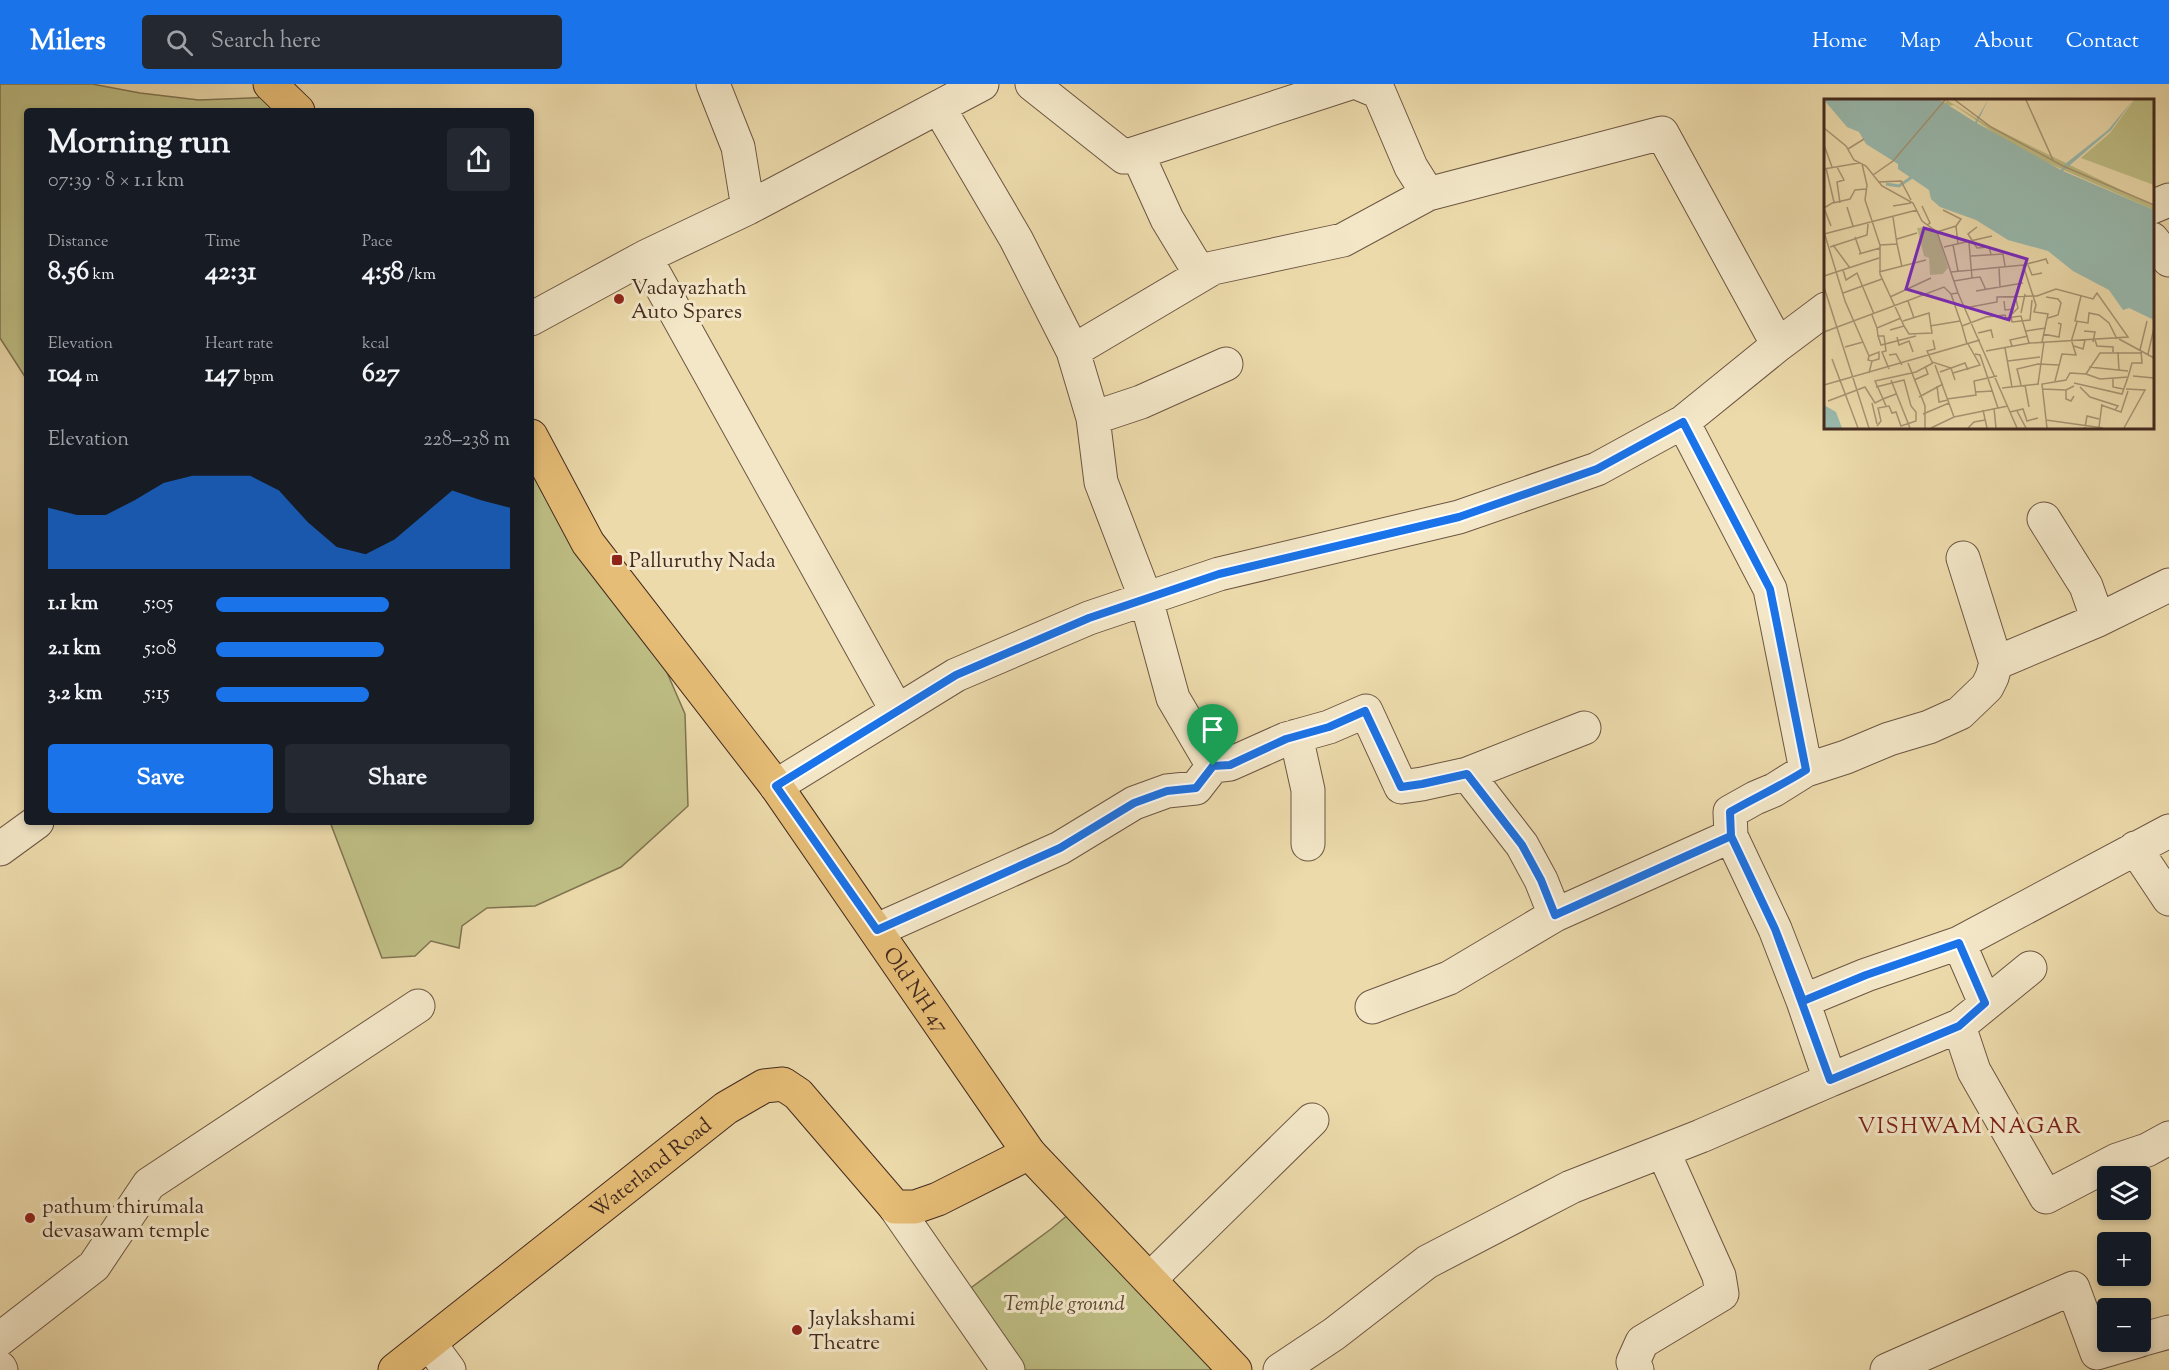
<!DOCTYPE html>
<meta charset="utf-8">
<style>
:root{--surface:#171b24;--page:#242831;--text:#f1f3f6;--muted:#9ea1a6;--accent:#1a73e8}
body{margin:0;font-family:"Sorts Mill Goudy",serif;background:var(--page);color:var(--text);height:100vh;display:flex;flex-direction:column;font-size:22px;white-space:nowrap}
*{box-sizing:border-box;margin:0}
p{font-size:20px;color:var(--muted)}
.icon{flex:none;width:33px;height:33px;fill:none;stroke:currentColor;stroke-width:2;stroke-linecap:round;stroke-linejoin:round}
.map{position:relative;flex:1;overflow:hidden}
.sheet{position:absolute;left:24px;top:24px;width:510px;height:717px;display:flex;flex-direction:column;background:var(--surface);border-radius:6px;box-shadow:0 3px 9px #0003}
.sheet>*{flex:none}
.fabs{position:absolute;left:2097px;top:1082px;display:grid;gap:12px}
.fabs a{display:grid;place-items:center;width:54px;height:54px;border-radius:6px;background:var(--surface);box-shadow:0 3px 9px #0003;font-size:30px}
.pin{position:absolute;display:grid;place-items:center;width:51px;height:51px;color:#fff;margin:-62px -26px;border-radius:50% 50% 50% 0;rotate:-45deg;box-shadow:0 0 6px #0007}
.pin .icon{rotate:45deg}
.round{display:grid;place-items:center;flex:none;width:63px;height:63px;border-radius:6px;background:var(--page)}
.overview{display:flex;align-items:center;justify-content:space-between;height:102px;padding:0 24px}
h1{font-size:33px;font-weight:700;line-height:45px}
.stats{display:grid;grid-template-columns:repeat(3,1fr);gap:9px;height:102px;padding:6px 24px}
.stats div{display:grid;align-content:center}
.stats b{font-size:26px;font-weight:700}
.stats small{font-size:16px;font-weight:400}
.stats p{font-size:16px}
.chart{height:168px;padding:12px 24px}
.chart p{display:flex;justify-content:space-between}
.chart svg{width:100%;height:108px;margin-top:6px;fill:var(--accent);opacity:.7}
.cta{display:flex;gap:12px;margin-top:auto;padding:12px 24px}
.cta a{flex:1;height:69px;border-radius:6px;background:var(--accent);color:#fff;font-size:24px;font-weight:700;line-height:69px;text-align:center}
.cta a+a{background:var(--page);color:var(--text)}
ul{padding:0 24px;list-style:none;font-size:20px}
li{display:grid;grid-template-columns:96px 72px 1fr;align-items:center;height:45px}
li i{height:15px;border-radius:8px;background:var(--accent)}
header{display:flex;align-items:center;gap:36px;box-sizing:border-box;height:84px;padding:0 30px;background:var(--accent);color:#fff}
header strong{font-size:28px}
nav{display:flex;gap:33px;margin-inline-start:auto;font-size:21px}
.search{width:420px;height:54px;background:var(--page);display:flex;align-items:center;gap:15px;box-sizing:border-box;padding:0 21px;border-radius:6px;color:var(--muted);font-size:22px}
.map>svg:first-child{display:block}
.green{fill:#bebe84;stroke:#807452;stroke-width:1.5}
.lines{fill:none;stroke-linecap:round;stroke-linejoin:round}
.minor-casing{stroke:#6d5642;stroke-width:35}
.major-casing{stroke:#432a1f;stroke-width:35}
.minor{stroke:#f3e7c8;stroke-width:33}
.major{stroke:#e6bd76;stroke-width:33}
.route-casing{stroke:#fff;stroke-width:12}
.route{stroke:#1a73e8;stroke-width:8}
.poi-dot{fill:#8f2418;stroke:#f3e7c8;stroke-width:2}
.labels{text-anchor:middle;stroke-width:6;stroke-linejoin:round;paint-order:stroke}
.poi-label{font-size:21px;fill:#432a1f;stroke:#f3e7c8;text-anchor:start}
.street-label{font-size:21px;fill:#432a1f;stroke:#f3e7c8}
.park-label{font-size:21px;font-style:italic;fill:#5c4833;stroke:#f3e7c8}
.neighbourhood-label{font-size:22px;letter-spacing:1.5px;fill:#7a1f14;stroke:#f3e7c8}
.inset-river{fill:none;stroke:#99baaf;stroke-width:3}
.inset-road{fill:none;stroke:#a89473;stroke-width:1.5}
.view{fill:#7b2cbf;fill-opacity:0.15;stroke:#7b2cbf;stroke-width:3}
.inset-edge{fill:none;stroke:#432a1f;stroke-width:3}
</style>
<header>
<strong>Milers</strong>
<div class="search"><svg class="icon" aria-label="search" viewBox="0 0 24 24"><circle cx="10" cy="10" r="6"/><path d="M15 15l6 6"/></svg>Search here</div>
<nav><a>Home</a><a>Map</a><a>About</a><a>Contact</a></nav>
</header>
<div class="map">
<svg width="2169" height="1286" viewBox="0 0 2169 1286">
<rect width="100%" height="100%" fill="#ecdaab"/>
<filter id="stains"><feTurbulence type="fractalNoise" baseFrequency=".00333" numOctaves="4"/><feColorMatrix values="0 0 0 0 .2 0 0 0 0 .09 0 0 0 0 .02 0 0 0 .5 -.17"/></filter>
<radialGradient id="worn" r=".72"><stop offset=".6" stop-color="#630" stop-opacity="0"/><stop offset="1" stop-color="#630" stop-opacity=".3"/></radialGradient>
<path class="green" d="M 0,0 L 92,0 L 140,9 L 199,16 L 272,13 L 286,27 L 27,27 L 27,296 L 0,254 Z
M 531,348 L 646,540 L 685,630 L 688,722 L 621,783 L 535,822 L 487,824 L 462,842 L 459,864 L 431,857 L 415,872 L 382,874 L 330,738 L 531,738 Z
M 1075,1125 L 1223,1286 L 1011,1286 L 953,1217 L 1051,1145 Z"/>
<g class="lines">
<g class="minor-casing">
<path id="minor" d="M 713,0 L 738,63 L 748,124
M 1032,0 L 1124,73 L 1347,0
M 1360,0 L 1379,8 L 1411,83 L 1428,110
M 939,24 L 1016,155 L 1073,267 L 1093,334 L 1101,398 L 1146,515 L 1173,614 L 1213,682 L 1230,680 L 1286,655 L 1329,643 L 1366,627 L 1401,703 L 1422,700 L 1467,690 L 1522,761 L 1541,796 L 1555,831
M 1137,69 L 1167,135 L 1201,191
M 2152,123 L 2169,116
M 2152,155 L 2169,176
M 645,173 L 897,627
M 531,235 L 645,173 L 748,124 L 982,0
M 1073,267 L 1213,184 L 1343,156 L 1428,110 L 1662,49 L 1778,261
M 1093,334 L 1141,318 L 1226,280
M 1683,338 L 1770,505 L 1806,686
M 2044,435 L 2086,502 L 2098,536
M 1963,474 L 1996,579
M 1296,652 L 1308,706 L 1308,760
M 1467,690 L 1584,644
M 776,702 L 956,591 L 1089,534 L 1219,490 L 1459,433 L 1597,385 L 1683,338 L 1778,261 L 1826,225
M 1731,752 L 1775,845 L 1803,917
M 2135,764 L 2169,815
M 0,765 L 37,738
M 877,846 L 1060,764 L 1134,719 L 1167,707 L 1196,704 L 1213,682
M 1959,859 L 1985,919
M 1372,923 L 1449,894 L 1555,831 L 1731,752 L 1730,728 L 1755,714 L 1774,706 L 1806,686 L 1846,673 L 1889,655 L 1929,643 L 1960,629 L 1987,603 L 1992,593 L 1996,579 L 2098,536 L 2169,501
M 1959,942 L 1974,987 L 2046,1113 L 2117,1076 L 2147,1066 L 2169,1054
M 1830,996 L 1959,942 L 2030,884
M 895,1123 L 1008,1286
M 1150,1195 L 1312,1036
M 0,1255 L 94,1182 L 149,1100 L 418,922
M 2140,1256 L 2169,1248
M 430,1260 L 449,1286
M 0,1284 L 1,1286
M 1280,1286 L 1334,1250 L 1427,1178 L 1571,1103 L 1701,1052 L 1830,996 L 1803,917 L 1866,891 L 1959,859 L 2169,747
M 1637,1286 L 1633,1278 L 1642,1258 L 1722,1210 L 1719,1192 L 1663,1067
M 1887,1286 L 2073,1204 L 2097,1269 L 2138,1257"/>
</g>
<g class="major-casing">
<g id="major">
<path d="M 270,0 L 298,27"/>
<path id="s1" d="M 531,352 L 588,459 L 776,702 L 1029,1069 L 1235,1286"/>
<path id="s2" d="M 395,1286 L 726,1024 L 764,1002 L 783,1000 L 798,1010 L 895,1123 L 915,1123 L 938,1115 L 1029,1069"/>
</g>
</g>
<use href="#minor" class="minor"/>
<use href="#major" class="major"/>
</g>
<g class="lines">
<g class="route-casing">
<path id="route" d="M 1213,682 L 1196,704 L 1167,707 L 1134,719 L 1060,764 L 877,846 L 776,702 L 956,591 L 1089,534 L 1219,490 L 1459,433 L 1597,385 L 1683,338 L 1770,505 L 1806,686 C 1781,702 1756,713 1730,728 L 1731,752 L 1775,845 L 1830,996 L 1959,942 L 1985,919 L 1959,859 L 1866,891 L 1803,917 L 1775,845 L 1731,752 L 1555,831 L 1541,796 L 1522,761 L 1467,690 L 1422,700 L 1401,703 L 1365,627 L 1329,643 L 1286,655 L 1230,681 L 1213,682"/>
</g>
<use href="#route" class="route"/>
</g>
<g class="poi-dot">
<circle cx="619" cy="215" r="6"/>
<rect x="611" y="470" width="12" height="12" rx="3"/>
<circle cx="30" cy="1134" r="6"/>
<circle cx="797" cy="1246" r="6"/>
</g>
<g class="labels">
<g class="poi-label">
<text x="631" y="210">Vadayazhath<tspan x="631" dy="24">Auto Spares</tspan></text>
<text x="629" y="483">Palluruthy Nada</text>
<text x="42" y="1129">pathum thirumala<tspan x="42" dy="24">devasawam temple</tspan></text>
<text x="809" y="1241">Jaylakshami<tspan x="809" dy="24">Theatre</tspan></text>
</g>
<g class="street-label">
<text dy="7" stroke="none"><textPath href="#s1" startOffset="676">Old NH 47</textPath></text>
<text dy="7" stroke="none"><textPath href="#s2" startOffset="326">Waterland Road</textPath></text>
</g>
<g class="park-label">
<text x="1064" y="1226">Temple ground</text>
</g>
<g class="neighbourhood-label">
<text x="1970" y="1049">VISHWAM NAGAR</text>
</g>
</g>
<g transform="translate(1824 15)">
<rect width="330" height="330" fill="#ecdaab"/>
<path d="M 123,1 L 160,24 L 330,107 L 330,111 L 224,64 L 179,40 L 130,6 L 124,7 L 120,5 ZM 310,1 L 330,1 L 330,86 L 257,59 L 286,34 ZM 101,128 L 113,133 L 124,169 L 119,175 L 106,176 L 105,159 L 100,157 L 93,129 Z" fill="#bebe84"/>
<path d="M 0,1 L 116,1 L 151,23 L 164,1 L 153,24 L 237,71 L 241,65 L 284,31 L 309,1 L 287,31 L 239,72 L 330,111 L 330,221 L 305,209 L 299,211 L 285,191 L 249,172 L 224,152 L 184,141 L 152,121 L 116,108 L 107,100 L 105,91 L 74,70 L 74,65 L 42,45 L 35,33 L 23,28 ZM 0,306 L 12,313 L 18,329 L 0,329 Z" fill="#99baaf"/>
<path class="inset-river" d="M 62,85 L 75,87 L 88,78"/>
<path class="inset-road" d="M 131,1 L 167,28 L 239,67 L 330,106M 202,1 L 229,61M 0,29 L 22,47 L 30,61 L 42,67 L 58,87 L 89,104 L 98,122 L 113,133 L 134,194 L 193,329M 0,46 L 8,68M 24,50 L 40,40M 38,65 L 43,86 L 41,101 L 56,146 L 56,175 L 80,227 L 66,231M 13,68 L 20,81 L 13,83 L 16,104M 0,70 L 35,64M 49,76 L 69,62 L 121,1M 54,83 L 77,82 L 87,101M 9,104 L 26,100 L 31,91 L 42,90M 69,107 L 87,104M 98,107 L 106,124 L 103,126M 23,108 L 29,127M 0,109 L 10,103 L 2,69M 0,109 L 7,127M 119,111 L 137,120 L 132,127M 153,128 L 144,135 L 153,149 L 165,148 L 167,155M 0,133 L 21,202 L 45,257 L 44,261 L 48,262 L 45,274M 113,133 L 132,127 L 134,145M 0,135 L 93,111M 31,138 L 37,155M 73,140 L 93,134M 145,144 L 148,179 L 156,178 L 162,191M 73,145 L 78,168M 9,146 L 26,169M 56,146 L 73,145 L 69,118M 129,146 L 134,172M 6,148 L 43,136 L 44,125M 120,148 L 168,137M 35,155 L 56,149M 147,157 L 179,155 L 181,167M 199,166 L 222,160 L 224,165M 204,166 L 208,176 L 218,174M 175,169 L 176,188M 19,171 L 22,181 L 33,174 L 50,215M 55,173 L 102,161M 127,173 L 199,166 L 212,206 L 210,213 L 224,215 L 218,243M 0,177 L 55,159M 130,182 L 148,179M 0,188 L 45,329M 152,192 L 199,184M 19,194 L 58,180M 127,195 L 138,227M 191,196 L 194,209 L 187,216 L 188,223 L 206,221 L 208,201M 257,197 L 251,222 L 264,224 L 265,214 L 275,216 L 285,224 L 293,240M 66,198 L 107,179M 222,198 L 234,200 L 237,204 L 234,216 L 224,219M 84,202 L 90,219M 180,202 L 181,211 L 190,210M 141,209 L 173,203 L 173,198 L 213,197 L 232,190 L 269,200 L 273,194 L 304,238 L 206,244 L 162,252M 197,214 L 201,195M 48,216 L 53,229 L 77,219M 79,222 L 105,214 L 108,234 L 85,235 L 80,227M 106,227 L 136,222M 53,229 L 54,237 L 60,237 L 62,252 L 58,253 L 65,270M 202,232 L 222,229M 260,232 L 271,233 L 269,243M 0,233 L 120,188 L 127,195 L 134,194M 154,234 L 167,231 L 169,239M 219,235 L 235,238 L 237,225 L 234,224M 54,237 L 57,246 L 92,237M 73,238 L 75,246 L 85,242 L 89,253M 295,240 L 330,259M 109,241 L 111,250 L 103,252 L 108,263 L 127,269 L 131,281M 271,241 L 273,247 L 289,248 L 289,253M 247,243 L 253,223M 143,245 L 138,227 L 162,218 L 181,216 L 182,219 L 197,217 L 205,244M 188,247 L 186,241 L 204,237M 250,247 L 259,250 L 261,241M 21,248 L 39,243M 181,249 L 188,288M 316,251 L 323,222M 294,253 L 295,272M 151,255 L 156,256 L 174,309M 324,255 L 330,229M 65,256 L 72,255 L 78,266M 45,257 L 55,253 L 55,260 L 48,262M 8,260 L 34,329M 184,262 L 216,258M 84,264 L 101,307 L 101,329M 111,266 L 130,318M 265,268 L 304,272M 116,273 L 141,264 L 144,271M 129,274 L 156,266 L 144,245M 262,275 L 276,280 L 304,278 L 308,264 L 318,264 L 317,252M 309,277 L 330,279M 289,280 L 289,288 L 299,290M 67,281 L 86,329M 90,281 L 104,275 L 101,267M 231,282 L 238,255 L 252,256 L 248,243M 250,284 L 298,295 L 304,278M 214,285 L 220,243M 0,286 L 156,241M 197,286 L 193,270 L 214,265 L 235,266M 201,286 L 205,308M 113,287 L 115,303 L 124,301M 52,288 L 80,281 L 87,307 L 92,313 L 92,322 L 77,327 L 72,313 L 68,314 L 65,307 L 54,309 L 57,322 L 53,327M 256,288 L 266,298 L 294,307 L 291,311M 178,289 L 215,285M 218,290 L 242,291 L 250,287M 242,291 L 242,300 L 247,302 L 250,297M 151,293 L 169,292M 95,298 L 119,285M 123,300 L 152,296 L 150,282 L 173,277M 4,302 L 41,288 L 51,304 L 59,300 L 51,282 L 92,273 L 109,264M 48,304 L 53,325M 277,306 L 297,313 L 304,292M 62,307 L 59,300 L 72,295M 170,309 L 172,329M 159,311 L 163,329M 193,312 L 202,329M 186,313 L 199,310 L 203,322 L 214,319M 99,315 L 125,304M 222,321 L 279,329M 275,328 L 278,305M 107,329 L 130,318 L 184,307M 144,329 L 150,323 L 161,321M 223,329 L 218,285 L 242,281 L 246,274 L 262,275 L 276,254 L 317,254M 261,329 L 263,317 L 275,320M 300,329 L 321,291 L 302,290"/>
<path class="view" d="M 100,129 L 203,160 L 185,221 L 82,190 Z"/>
<rect width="330" height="330" class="inset-edge"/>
</g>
<rect width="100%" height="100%" filter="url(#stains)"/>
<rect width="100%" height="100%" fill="url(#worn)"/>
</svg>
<div class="fabs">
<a><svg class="icon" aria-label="layers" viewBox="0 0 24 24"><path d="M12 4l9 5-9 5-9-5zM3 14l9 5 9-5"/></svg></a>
<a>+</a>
<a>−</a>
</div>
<div class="pin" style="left:1213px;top:682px;background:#1e9e55"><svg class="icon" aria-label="arrive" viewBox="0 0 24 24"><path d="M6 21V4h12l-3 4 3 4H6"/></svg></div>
<section class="sheet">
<div class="overview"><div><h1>Morning run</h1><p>07:39 · 8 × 1.1 km</p></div><a class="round"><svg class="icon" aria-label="share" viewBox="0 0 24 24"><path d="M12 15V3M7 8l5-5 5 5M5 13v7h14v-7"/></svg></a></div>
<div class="stats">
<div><p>Distance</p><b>8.56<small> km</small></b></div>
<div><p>Time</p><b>42:31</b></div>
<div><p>Pace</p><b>4:58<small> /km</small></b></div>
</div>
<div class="stats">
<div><p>Elevation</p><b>104<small> m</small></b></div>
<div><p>Heart rate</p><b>147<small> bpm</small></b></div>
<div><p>kcal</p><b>627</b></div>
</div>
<div class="chart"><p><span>Elevation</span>228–238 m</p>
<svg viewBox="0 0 160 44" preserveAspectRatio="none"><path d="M0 44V19L10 22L20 22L30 16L40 9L50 6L60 6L70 6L80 12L90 25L100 35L110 38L120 32L130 22L140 12L150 16L160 19V44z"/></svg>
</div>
<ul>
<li><b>1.1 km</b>5:05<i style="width:59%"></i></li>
<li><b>2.1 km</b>5:08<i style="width:57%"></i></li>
<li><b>3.2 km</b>5:15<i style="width:52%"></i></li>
</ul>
<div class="cta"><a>Save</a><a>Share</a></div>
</section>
</div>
